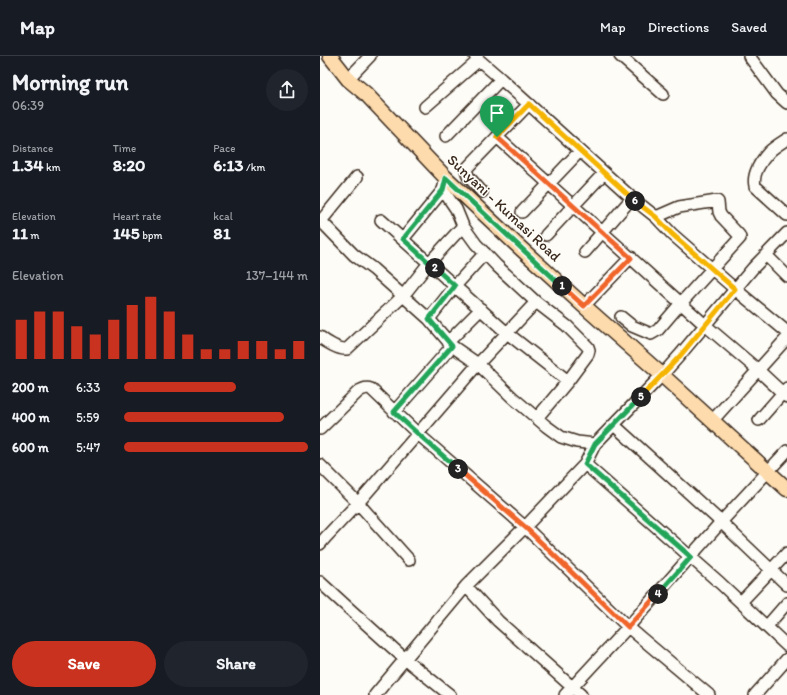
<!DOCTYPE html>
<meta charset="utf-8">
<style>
:root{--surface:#171b24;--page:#20242c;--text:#f1f3f6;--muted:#9ea1a6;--line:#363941;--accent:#c8321e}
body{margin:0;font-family:Itim,sans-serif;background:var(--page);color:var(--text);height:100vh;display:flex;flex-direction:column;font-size:15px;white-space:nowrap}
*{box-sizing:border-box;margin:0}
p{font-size:13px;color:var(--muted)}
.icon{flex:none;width:22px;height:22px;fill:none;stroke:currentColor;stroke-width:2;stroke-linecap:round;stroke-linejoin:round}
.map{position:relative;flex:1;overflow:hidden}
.details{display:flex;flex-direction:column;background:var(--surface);width:320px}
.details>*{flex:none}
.pin{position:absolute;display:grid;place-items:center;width:34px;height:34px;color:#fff;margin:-41px -17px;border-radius:50% 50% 50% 0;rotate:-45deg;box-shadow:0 0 4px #0007}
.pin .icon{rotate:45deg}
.km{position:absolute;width:20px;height:20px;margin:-10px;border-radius:50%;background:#222;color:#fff;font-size:11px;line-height:20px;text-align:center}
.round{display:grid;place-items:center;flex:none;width:42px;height:42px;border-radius:21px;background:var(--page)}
.headline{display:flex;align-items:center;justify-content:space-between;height:68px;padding:0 12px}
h1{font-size:22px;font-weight:700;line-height:30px}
.metrics{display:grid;grid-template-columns:repeat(3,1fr);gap:6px;height:68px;padding:4px 12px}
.metrics div{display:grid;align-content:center}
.metrics b{font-size:17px;font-weight:700}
.metrics small{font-size:11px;font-weight:400}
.metrics p{font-size:11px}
.chart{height:112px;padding:8px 12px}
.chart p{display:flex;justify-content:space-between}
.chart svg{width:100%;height:72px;margin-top:4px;stroke:var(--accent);stroke-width:6}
.button{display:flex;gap:8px;margin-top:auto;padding:8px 12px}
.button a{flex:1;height:46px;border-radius:24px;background:var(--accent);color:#fff;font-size:16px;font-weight:700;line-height:46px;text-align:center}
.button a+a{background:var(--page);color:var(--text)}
ul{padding:0 12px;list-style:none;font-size:13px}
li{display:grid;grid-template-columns:64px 48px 1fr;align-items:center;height:30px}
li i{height:10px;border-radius:5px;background:var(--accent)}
header{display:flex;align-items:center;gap:24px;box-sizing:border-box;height:56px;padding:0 20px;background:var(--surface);border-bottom:1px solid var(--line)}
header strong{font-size:19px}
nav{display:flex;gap:22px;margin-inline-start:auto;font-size:14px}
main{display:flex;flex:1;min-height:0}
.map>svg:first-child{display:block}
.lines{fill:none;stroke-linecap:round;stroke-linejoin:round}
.minor-casing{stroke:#3b2a1e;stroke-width:14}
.major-casing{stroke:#3b2a1e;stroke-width:17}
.minor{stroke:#fdfcf7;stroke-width:11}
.major{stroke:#fddbac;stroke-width:14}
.split-1-casing{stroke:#fff;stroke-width:8}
.split-2-casing{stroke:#fff;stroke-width:8}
.split-3-casing{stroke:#fff;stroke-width:8}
.split-4-casing{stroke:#fff;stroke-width:8}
.split-5-casing{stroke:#fff;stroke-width:8}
.split-6-casing{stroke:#fff;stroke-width:8}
.split-7-casing{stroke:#fff;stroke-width:8}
.split-1{stroke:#f0652b;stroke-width:5}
.split-2{stroke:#22a559;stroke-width:5}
.split-3{stroke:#22a559;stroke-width:5}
.split-4{stroke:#f0652b;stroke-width:5}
.split-5{stroke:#22a559;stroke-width:5}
.split-6{stroke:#f5b400;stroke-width:5}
.split-7{stroke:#f5b400;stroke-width:5}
.labels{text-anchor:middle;stroke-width:3;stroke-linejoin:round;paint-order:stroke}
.street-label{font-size:15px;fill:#3b2a1e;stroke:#fdfcf7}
</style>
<header>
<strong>Map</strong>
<nav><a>Map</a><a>Directions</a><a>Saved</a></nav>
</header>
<main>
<section class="details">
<div class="headline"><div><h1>Morning run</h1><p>06:39</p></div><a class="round"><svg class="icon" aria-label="share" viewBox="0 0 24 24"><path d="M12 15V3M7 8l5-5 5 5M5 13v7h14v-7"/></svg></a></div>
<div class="metrics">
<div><p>Distance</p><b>1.34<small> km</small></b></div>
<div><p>Time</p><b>8:20</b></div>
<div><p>Pace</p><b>6:13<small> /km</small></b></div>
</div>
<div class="metrics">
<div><p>Elevation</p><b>11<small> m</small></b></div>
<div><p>Heart rate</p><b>145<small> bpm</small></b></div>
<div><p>kcal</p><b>81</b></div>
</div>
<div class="chart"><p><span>Elevation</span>137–144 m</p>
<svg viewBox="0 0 160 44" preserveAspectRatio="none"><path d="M5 44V20M15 44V15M25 44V15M35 44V24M45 44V29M55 44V20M65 44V11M75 44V6M85 44V15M95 44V29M105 44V38M115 44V38M125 44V33M135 44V33M145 44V38M155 44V33"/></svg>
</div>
<ul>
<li><b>200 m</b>6:33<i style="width:61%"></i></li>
<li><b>400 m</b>5:59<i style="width:87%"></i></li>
<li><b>600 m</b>5:47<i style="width:100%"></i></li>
</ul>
<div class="button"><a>Save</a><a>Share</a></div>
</section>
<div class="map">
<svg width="467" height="639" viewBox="0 0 467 639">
<rect width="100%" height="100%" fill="#fdfcf7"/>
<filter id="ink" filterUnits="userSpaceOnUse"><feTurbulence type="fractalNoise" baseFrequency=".025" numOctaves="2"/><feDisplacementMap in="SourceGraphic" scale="8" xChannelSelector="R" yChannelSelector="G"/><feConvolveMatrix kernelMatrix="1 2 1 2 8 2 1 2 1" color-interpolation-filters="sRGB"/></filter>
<g filter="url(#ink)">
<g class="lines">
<g class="minor-casing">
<path id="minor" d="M 155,0 L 159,4 L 181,23 L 312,142 L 336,161 L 352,178 L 415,233 L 467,276
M 300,0 L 343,38
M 429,0 L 457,38 L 467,47
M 28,23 L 50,0
M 105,51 L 159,4
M 126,80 L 181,23
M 177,81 L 385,269 L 438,314 L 467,341
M 467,83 C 461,87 454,91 449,96 C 441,105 432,118 435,130 L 467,159
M 162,136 L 148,120 L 146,113 L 209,48
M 202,156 L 260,95
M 0,164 L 34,199 L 53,213 L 109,263 L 132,290 L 158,308 L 192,341 L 226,370 L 241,381 L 257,386 L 275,388
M 61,164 L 187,277 L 248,325
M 1,165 L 37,121
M 226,179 L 284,117
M 83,183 L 123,134
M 265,196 L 312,142
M 446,199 L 467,220
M 216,246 L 247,270 L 268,291 L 269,294 L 268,298 L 248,325 L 217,362
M 264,250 L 311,201
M 301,261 L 312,270 L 331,278 L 338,274 L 361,247 L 420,182 L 419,179 L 401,160 L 399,156 L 398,146 L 397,145 L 359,151 L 336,161
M 109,263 L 135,230 L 165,197
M 0,281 C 6,286 19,294 27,293 L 83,240 L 109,207 L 143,170
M 128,286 L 161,253
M 74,356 L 132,290
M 439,364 L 467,332
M 392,365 L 467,282
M 294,369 L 401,466 L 467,529
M 0,373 L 39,335 C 43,333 46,331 51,333 L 97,377 L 205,471 L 308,571 L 389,639
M 265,408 L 400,527 L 467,590
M 0,409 L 38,447 L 89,504
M 0,488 L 6,481 L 38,447 L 158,308 L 216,246 L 177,210 L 156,188 L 143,170 L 136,153 L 123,134 L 126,122
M 0,526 L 24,548 L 85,603 L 130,639
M 146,530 L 178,565 L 261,639
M 421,546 L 467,497
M 447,570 L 467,547
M 55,639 L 146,530 L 205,471 L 265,408 L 275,388 L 342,319 L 359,300 L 433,212 L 467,177
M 245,639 L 308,571 L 401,466 L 467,395
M 435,639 L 467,603"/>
</g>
<g class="major-casing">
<path id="major" d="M 10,0 L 28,23 L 46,38 L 126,122 L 196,188 L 264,250 L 342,319 L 467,433"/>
</g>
<use href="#minor" class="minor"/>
<use href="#major" class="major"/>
</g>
</g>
<g class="lines" filter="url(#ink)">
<g class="split-1-casing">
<path id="split-1" d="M 177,81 L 311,202 L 264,250 L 242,230"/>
</g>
<g class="split-2-casing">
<path id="split-2" d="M 115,212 L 83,183 L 123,134 L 126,122 L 242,230"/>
</g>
<g class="split-3-casing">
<path id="split-3" d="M 115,212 L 135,230 L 109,263 L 132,290 L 74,356 L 97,377 L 138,413"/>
</g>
<g class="split-4-casing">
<path id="split-4" d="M 138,413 L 205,471 L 308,571 L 338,538"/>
</g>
<g class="split-5-casing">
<path id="split-5" d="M 321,341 L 275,388 L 265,408 L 371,501 L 338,538"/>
</g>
<g class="split-6-casing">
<path id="split-6" d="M 315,145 L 336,161 L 352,178 L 415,233 L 360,300 L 321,341"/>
</g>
<g class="split-7-casing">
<path id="split-7" d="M 177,81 L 209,48 L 315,145"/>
</g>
<use href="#split-1" class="split-1"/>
<use href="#split-2" class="split-2"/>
<use href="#split-3" class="split-3"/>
<use href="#split-4" class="split-4"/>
<use href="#split-5" class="split-5"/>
<use href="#split-6" class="split-6"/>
<use href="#split-7" class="split-7"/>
</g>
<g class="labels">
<g class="street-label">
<text transform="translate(184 152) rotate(43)" y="5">Sunyani - Kumasi Road</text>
</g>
</g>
</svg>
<div class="pin" style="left:177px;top:81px;background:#1e9e55"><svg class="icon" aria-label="arrive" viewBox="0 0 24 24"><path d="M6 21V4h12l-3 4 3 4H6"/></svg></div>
<b class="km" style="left:242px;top:230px">1</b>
<b class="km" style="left:115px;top:212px">2</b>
<b class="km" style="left:138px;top:413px">3</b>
<b class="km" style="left:338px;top:538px">4</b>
<b class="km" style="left:321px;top:341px">5</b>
<b class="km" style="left:315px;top:145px">6</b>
</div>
</main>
